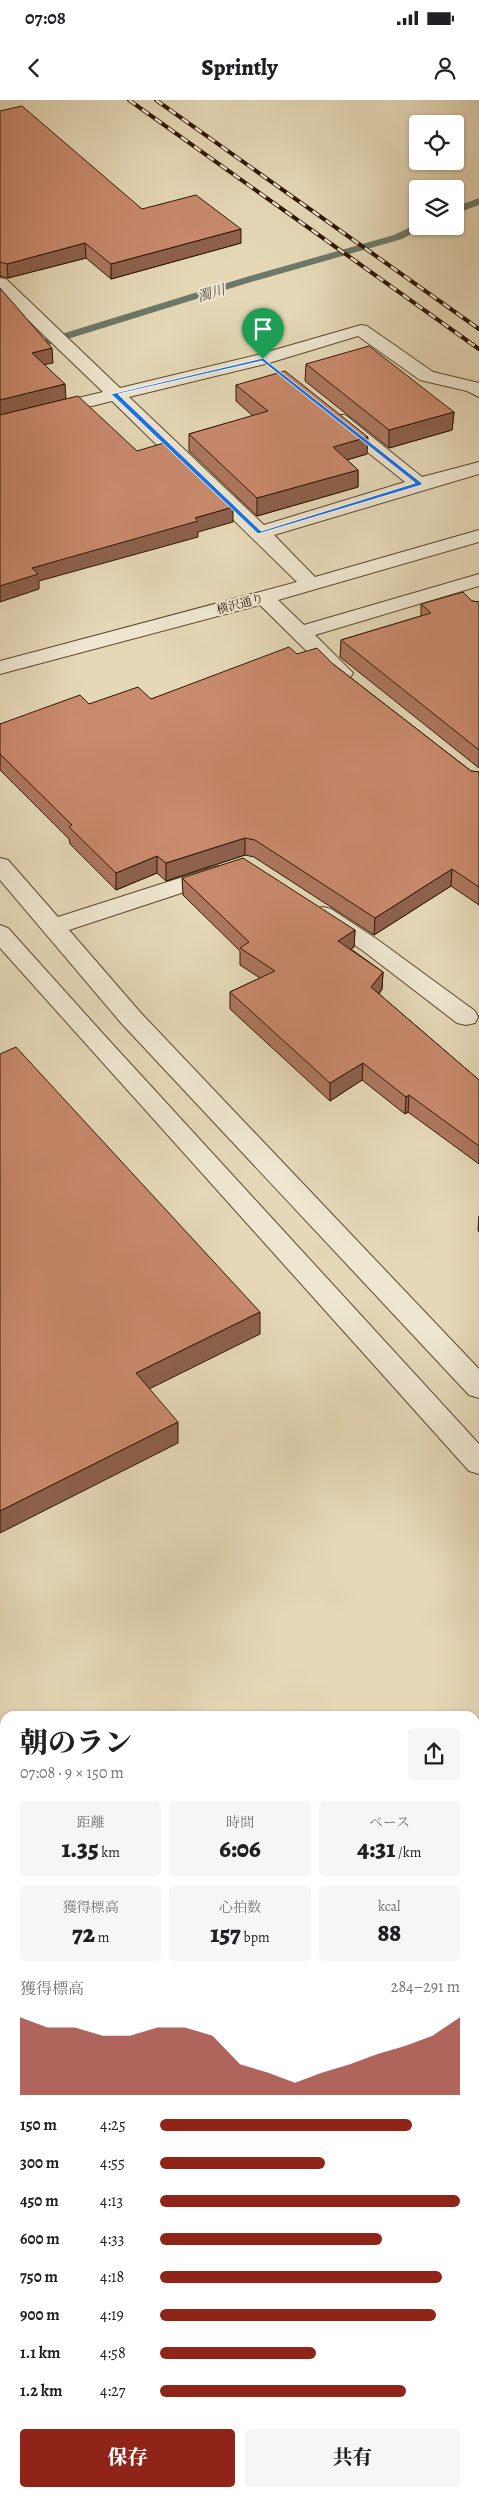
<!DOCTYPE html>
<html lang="ja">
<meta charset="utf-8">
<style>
:root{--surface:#fff;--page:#f6f6f6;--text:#202124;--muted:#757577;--accent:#8f2418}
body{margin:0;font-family:Alegreya,"Noto Serif JP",serif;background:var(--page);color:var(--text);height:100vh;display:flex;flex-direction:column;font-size:19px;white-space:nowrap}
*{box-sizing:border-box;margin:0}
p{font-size:16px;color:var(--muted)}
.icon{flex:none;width:28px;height:28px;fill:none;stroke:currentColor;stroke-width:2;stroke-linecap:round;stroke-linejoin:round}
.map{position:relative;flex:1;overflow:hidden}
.drawer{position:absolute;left:0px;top:1611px;width:480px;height:786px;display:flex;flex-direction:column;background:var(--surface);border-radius:15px 15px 0 0;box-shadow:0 1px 4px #0004}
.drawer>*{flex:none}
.tools{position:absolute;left:409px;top:15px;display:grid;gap:10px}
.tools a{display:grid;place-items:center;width:55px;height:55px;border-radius:5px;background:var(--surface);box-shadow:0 1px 4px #0004;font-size:25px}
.pin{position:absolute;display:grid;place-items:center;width:42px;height:42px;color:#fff;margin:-51px -21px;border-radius:50% 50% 50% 0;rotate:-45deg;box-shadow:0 0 5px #0007}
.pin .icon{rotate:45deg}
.round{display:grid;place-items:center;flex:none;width:52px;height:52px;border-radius:5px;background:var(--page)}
.headline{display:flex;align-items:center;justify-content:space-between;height:85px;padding:0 20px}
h1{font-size:28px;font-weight:800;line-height:38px}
.stats{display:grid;grid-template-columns:repeat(3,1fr);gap:8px;height:85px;padding:5px 20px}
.stats div{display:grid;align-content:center;border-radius:5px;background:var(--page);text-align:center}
.stats b{font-size:25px;font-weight:800}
.stats small{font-size:14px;font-weight:400}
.stats p{font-size:14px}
.chart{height:140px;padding:10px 20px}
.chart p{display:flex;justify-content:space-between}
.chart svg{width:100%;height:90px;margin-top:5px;fill:var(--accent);opacity:.7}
.action{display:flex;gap:10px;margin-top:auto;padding:10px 20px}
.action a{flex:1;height:58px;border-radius:5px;background:var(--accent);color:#fff;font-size:20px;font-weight:800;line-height:58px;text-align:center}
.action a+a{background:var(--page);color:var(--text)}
ul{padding:0 20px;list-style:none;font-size:16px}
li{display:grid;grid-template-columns:80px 60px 1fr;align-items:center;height:38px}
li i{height:12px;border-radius:6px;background:var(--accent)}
.status{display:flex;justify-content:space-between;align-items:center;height:35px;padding:0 25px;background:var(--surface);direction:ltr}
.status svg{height:14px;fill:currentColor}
header{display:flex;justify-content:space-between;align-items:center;height:65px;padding:0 20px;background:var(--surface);font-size:22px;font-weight:800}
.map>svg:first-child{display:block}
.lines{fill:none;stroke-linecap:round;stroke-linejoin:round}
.stream{fill:#6d7968;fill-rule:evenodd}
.river{fill:#96baad;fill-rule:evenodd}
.minor-casing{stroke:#5c472e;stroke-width:2}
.minor{fill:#eee6d0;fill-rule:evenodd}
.rail-casing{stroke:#2f1701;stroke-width:4}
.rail{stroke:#eee6d0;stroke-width:2.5;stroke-dasharray:8;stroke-linecap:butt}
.wall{fill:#ad775e;stroke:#2f1701}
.shaded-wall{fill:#8d614c;stroke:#2f1701}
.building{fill:#c98a6d;stroke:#2f1701}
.route{fill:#1a73e8;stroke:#fff;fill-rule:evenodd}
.labels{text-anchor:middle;stroke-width:4;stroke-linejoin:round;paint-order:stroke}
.far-street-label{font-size:12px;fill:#2f1701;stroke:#eee6d0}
.far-water-label{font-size:14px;font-style:italic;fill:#53503d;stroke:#eee6d0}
</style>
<div class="status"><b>07:08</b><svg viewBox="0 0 49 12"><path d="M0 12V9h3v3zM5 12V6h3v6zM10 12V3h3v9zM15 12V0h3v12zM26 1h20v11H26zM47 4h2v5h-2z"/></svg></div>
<header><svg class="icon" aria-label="back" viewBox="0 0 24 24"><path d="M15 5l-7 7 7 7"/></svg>Sprintly<svg class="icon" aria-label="person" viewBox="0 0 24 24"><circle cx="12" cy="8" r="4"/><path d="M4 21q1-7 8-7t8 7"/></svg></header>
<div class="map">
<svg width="479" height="2397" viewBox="0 0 479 2397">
<rect width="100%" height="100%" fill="#e5d8b7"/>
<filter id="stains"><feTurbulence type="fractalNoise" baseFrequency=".004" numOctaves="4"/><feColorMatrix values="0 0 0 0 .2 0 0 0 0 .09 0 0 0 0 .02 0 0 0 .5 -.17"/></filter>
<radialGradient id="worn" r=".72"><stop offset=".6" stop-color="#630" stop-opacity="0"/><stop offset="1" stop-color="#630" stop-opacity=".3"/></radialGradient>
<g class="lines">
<path class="stream" d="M 479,98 L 479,105 L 455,114 L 455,107 Z
M 417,124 L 418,126 L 426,126 L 402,139 L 251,182 L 0,260 L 0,253 L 243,178 L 394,135 Z"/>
<path class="river" d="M 479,1817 L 479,1939 L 475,1941 L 475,1819 Z
M 32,2392 L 187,2392 L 185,2397 L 30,2397 Z"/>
<g class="minor-casing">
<path id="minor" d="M 0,178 L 6,179 L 120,288 L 257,255 L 361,225 L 367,226 L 433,272 L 479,283 L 479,297 L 467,291 L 420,280 L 358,236 L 269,263 L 129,297 L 264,425 L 405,382 L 331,323 L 329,319 L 331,315 L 345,315 L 422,377 L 479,362 L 479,374 L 274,435 L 315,477 L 479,430 L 479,442 L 278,500 L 304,525 L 479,474 L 479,486 L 315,535 L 353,573 L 350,578 L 342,579 L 334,578 L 260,505 L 0,574 L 0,561 L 297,482 L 112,301 L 0,329 L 0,317 L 103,292 L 0,193 Z
M 0,758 L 8,760 L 58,817 L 211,768 L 219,766 L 227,768 L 231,773 L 227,778 L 69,830 L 140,912 L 479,1269 L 479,1298 L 469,1295 L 122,924 L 0,780 Z
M 323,807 L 331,809 L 378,840 L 475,911 L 478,917 L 475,923 L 466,925 L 457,923 L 362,850 L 315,819 L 311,814 L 315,809 Z
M 0,825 L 8,828 L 106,937 L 479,1344 L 479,1374 L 469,1371 L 0,848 Z
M 479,1734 L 479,1764 L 475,1765 L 475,1735 Z
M 479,2006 L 479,2042 L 475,2044 L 475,2008 Z
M 5,2037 L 5,2074 L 0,2076 L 0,2039 Z
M 243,2392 L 282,2392 L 281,2397 L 241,2397 Z"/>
</g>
<use href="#minor" class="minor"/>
<g class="rail-casing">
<path id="rail" d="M 129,0 L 479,249
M 156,0 L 479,229"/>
</g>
<use href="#rail" class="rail"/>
</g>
<path class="wall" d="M 0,11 L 142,109 L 241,143 L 111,179 L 86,158 L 8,178 L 0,176 L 0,177 Z
M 306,264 L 454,312 L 452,330 L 389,348 L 305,281 Z
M 236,285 L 367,354 L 347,360 L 358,370 L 358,387 L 257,416 L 189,351 L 189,334 L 253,316 L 236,301 Z
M 472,501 L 479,502 L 479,668 L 340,557 L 341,540 L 421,516 L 421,504 Z
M 297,554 L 333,564 L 471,671 L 479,672 L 479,805 L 451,786 L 374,835 L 254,757 L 245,755 L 166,781 L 157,773 L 116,790 L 70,744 L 69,739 L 0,670 L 0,624 L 89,604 L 151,599 Z
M 182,778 L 355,830 L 354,847 L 351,849 L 383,872 L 382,889 L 379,894 L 479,980 L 479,1064 L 408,1012 L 405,1014 L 362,980 L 330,1001 L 230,909 L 230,892 L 260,878 L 240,865 L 240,851 L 183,795 Z
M 479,1116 L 479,1132 L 478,1130 Z
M 0,1856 L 5,1862 L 5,1996 L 0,1989 Z"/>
<path class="shaded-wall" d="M 241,129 L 241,143 L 111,179 L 111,164 Z
M 85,143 L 86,158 L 8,178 L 7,164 Z
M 52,248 L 53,263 L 33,267 L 32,253 Z
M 65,284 L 66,299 L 0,315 L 0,300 Z
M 454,312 L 452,330 L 389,348 L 389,330 Z
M 368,337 L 367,354 L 332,364 L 333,347 Z
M 358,370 L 358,387 L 257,416 L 257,398 Z
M 233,407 L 233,422 L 198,432 L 198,437 L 39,481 L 39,489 L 0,502 L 0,486 L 32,468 L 195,418 Z
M 245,738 L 245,755 L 166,781 L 166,763 Z
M 157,756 L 157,773 L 116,790 L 116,773 Z
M 452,769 L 451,786 L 374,835 L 375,818 Z
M 355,830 L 354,847 L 338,858 L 338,841 Z
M 383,872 L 382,889 L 370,904 L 371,887 Z
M 363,963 L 362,980 L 330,1001 L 330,983 Z
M 409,995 L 408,1012 L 405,1014 L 406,997 Z
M 260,1212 L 260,1234 L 137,1295 L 136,1273 Z
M 178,1322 L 178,1343 L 0,1433 L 0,1411 Z
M 400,2392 L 405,2392 L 402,2397 L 398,2397 Z"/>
<path class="building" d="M 22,6 L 142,109 L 196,95 L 241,129 L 111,164 L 85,143 L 7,164 L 0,162 L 0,11 Z
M 0,188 L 52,248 L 32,253 L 65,284 L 0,300 Z
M 369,246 L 454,312 L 389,330 L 306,264 Z
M 285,271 L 368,337 L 333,347 L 358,370 L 257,398 L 189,334 L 268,311 L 236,285 Z
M 78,296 L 137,351 L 167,342 L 233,407 L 195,418 L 198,421 L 32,468 L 38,474 L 0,486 L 0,315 Z
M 463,492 L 472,501 L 479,502 L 479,650 L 341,540 L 431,513 L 421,504 Z
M 289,547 L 297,554 L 317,548 L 333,564 L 471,671 L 479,672 L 479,787 L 452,769 L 375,818 L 255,740 L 245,738 L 166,763 L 157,756 L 116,773 L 69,727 L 72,725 L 0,654 L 0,624 L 80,595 L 89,604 L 138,587 L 151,599 Z
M 243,758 L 355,830 L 338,841 L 383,872 L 371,887 L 479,980 L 479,1046 L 409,995 L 406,997 L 363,963 L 330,983 L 230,892 L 275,871 L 240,848 L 249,842 L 182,778 Z
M 16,947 L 260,1212 L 136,1273 L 178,1322 L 0,1411 L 0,954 Z
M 0,1856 L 5,1862 L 5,1985 L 0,1978 Z
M 315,2392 L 400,2392 L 398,2397 L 313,2397 Z"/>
<path class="route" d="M 263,258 L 422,383 L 422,385 L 258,434 L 111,294 ZM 262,261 L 415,383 L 261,431 L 118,294 Z"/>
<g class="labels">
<g class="far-street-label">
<text transform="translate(240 504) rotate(-15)" y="4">横沢通り</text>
</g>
<g class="far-water-label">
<text transform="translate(211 193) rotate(-17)" y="5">濁川</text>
</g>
</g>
<rect width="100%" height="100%" filter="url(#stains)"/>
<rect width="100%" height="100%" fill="url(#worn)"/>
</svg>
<div class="tools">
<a><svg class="icon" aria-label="locate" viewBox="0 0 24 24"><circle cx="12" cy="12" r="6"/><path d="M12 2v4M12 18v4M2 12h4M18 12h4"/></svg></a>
<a><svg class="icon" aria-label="layers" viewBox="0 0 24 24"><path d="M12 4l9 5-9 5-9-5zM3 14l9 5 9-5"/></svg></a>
</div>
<div class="pin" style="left:263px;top:259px;background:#1e9e55"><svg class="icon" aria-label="arrive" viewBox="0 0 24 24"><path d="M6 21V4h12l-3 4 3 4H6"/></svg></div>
<section class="drawer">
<div class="headline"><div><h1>朝のラン</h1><p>07:08 · 9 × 150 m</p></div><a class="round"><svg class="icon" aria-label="share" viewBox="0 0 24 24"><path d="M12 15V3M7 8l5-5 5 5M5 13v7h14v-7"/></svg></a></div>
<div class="stats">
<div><p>距離</p><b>1.35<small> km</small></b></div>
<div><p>時間</p><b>6:06</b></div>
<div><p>ペース</p><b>4:31<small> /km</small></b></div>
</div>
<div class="stats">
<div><p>獲得標高</p><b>72<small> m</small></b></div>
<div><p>心拍数</p><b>157<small> bpm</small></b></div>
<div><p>kcal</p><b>88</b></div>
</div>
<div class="chart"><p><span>獲得標高</span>284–291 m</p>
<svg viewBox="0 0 160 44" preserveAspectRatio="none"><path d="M0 44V6L10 11L20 11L30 15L40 15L50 11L60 11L70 15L80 29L90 33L100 38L110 33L120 29L130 24L140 20L150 15L160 6V44z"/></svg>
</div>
<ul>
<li><b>150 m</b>4:25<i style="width:84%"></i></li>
<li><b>300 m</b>4:55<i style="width:55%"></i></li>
<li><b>450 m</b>4:13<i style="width:100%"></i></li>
<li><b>600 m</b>4:33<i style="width:74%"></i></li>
<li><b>750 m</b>4:18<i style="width:94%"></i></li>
<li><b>900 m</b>4:19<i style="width:92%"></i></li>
<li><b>1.1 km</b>4:58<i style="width:52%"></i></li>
<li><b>1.2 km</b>4:27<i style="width:82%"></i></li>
</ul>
<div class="action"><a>保存</a><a>共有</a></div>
</section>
</div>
